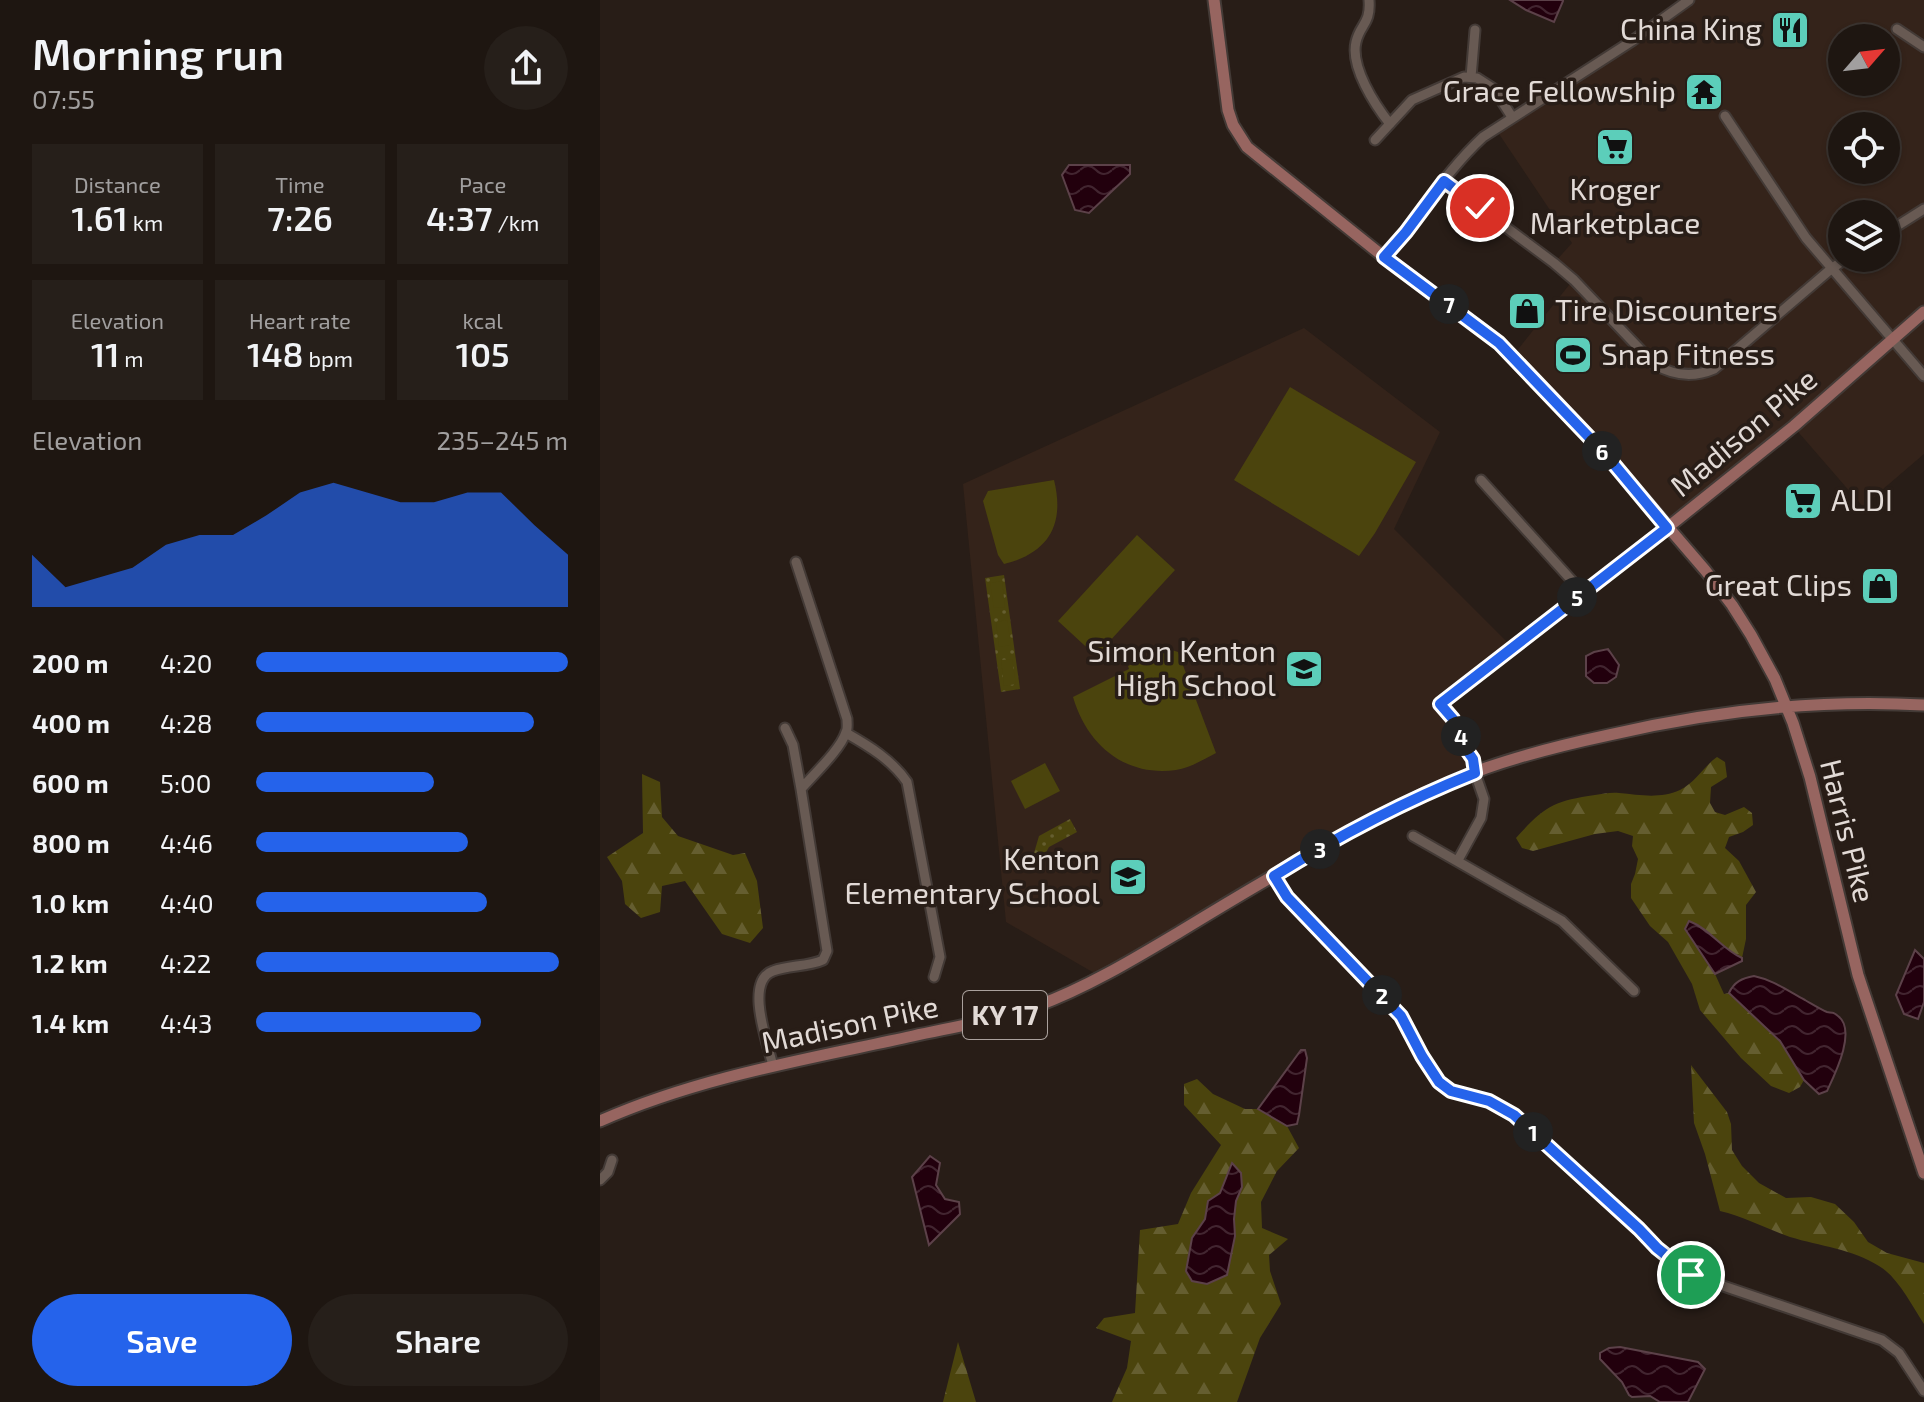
<!DOCTYPE html>
<meta charset="utf-8">
<style>
:root{--surface:#1e1611;--page:#261f1a;--text:#f1f3f6;--muted:#a19f9f;--line:#3c3531;--accent:#2563eb}
body{margin:0;font-family:"Exo 2",sans-serif;background:var(--page);color:var(--text);height:100vh;display:flex;flex-direction:column;font-size:30px;white-space:nowrap}
*{box-sizing:border-box;margin:0}
p{font-size:26px;color:var(--muted)}
.icon{flex:none;width:44px;height:44px;fill:none;stroke:currentColor;stroke-width:2;stroke-linecap:round;stroke-linejoin:round}
.map{position:relative;flex:1;overflow:hidden}
.drawer{display:flex;flex-direction:column;background:var(--surface);width:600px}
.drawer>*{flex:none}
.needle{width:52px;rotate:62deg}
.controls{position:absolute;left:1228px;top:24px;display:grid;gap:16px}
.controls a{display:grid;place-items:center;width:72px;height:72px;border-radius:50%;background:var(--surface);box-shadow:0 2px 6px #0004,0 0 0 2px var(--line);font-size:40px}
.pin{position:absolute;display:grid;place-items:center;width:68px;height:68px;color:#fff;margin:-34px;border:4px solid #fff;border-radius:50%;box-shadow:0 2px 8px #0007}
.km{position:absolute;width:40px;height:40px;margin:-20px;border-radius:50%;background:#222;color:#fff;font-size:22px;line-height:40px;text-align:center}
.round{display:grid;place-items:center;flex:none;width:84px;height:84px;border-radius:42px;background:var(--page)}
.headline{display:flex;align-items:center;justify-content:space-between;height:136px;padding:0 32px}
h1{font-size:44px;font-weight:600;line-height:60px}
.stats{display:grid;grid-template-columns:repeat(3,1fr);gap:12px;height:136px;padding:8px 32px}
.stats div{display:grid;align-content:center;border-radius:0px;background:var(--page);text-align:center}
.stats b{font-size:34px;font-weight:600}
.stats small{font-size:22px;font-weight:400}
.stats p{font-size:22px}
.chart{height:224px;padding:16px 32px}
.chart p{display:flex;justify-content:space-between}
.chart svg{width:100%;height:144px;margin-top:8px;fill:var(--accent);opacity:.7}
.button{display:flex;gap:16px;margin-top:auto;padding:16px 32px}
.button a{flex:1;height:92px;border-radius:48px;background:var(--accent);color:#fff;font-size:32px;font-weight:600;line-height:92px;text-align:center}
.button a+a{background:var(--page);color:var(--text)}
ul{padding:0 32px;list-style:none;font-size:26px}
li{display:grid;grid-template-columns:128px 96px 1fr;align-items:center;height:60px}
li i{height:20px;border-radius:10px;background:var(--accent)}
main{display:flex;flex:1;min-height:0}
.map>svg:first-child{display:block}
.built{fill:#34231a;fill-rule:evenodd}
.forest{fill:url(#forest-firs)}
.park{fill:url(#park-dots)}
.pitch{fill:#4b440d}
.water{fill:url(#water-waves);stroke:#5c4149;stroke-width:2}
.lines{fill:none;stroke-linecap:round;stroke-linejoin:round}
.minor-casing{stroke:#433a36;stroke-width:13}
.major-casing{stroke:#433a36;stroke-width:15}
.minor{stroke:#685a53;stroke-width:9}
.major{stroke:#976560;stroke-width:11}
.route-casing{stroke:#fff;stroke-width:16}
.route{stroke:#2563eb;stroke-width:10}
.labels{text-anchor:middle;stroke-width:7;stroke-linejoin:round;paint-order:stroke}
.shield{fill:#281d17;stroke:#aaa19d;stroke-width:2}
.shield-label{font-size:28px;font-weight:bold;fill:#e2dad6}
.poi-label{font-size:30px;fill:#e2dad6;stroke:#281d17;text-anchor:end}
.street-label{font-size:30px;fill:#e2dad6;stroke:#281d17}
</style>
<main>
<section class="drawer">
<div class="headline"><div><h1>Morning run</h1><p>07:55</p></div><a class="round"><svg class="icon" aria-label="share" viewBox="0 0 24 24"><path d="M12 15V3M7 8l5-5 5 5M5 13v7h14v-7"/></svg></a></div>
<div class="stats">
<div><p>Distance</p><b>1.61<small> km</small></b></div>
<div><p>Time</p><b>7:26</b></div>
<div><p>Pace</p><b>4:37<small> /km</small></b></div>
</div>
<div class="stats">
<div><p>Elevation</p><b>11<small> m</small></b></div>
<div><p>Heart rate</p><b>148<small> bpm</small></b></div>
<div><p>kcal</p><b>105</b></div>
</div>
<div class="chart"><p><span>Elevation</span>235–245 m</p>
<svg viewBox="0 0 160 44" preserveAspectRatio="none"><path d="M0 44V28L10 38L20 35L30 32L40 25L50 22L60 22L70 16L80 9L90 6L100 9L110 12L120 12L130 9L140 9L150 19L160 28V44z"/></svg>
</div>
<ul>
<li><b>200 m</b>4:20<i style="width:100%"></i></li>
<li><b>400 m</b>4:28<i style="width:89%"></i></li>
<li><b>600 m</b>5:00<i style="width:57%"></i></li>
<li><b>800 m</b>4:46<i style="width:68%"></i></li>
<li><b>1.0 km</b>4:40<i style="width:74%"></i></li>
<li><b>1.2 km</b>4:22<i style="width:97%"></i></li>
<li><b>1.4 km</b>4:43<i style="width:72%"></i></li>
</ul>
<div class="button"><a>Save</a><a>Share</a></div>
</section>
<div class="map">
<svg width="1324" height="1402" viewBox="0 0 1324 1402">
<defs>
<pattern id="forest-firs" width="22" height="20" patternUnits="userSpaceOnUse" patternTransform="scale(2)"><rect width="22" height="20" fill="#4b440d"/><path d="M5 1l3.5 6h-7zM16 11l3.5 6h-7z" fill="#655e30"/></pattern>
<pattern id="park-dots" width="8" height="8" patternUnits="userSpaceOnUse" patternTransform="scale(2)"><rect width="8" height="8" fill="#4b440d"/><path d="M2 2h.1M6 6h.1" fill="none" stroke="#655e30" stroke-width="1.8" stroke-linecap="round"/></pattern>
<pattern id="water-waves" width="16" height="10" patternUnits="userSpaceOnUse" patternTransform="scale(2)"><rect width="16" height="10" fill="#22000d"/><path d="M0 5q4-4 8 0t8 0" fill="none" stroke="#422530"/></pattern>
</defs>
<rect width="100%" height="100%" fill="#281d17"/>
<path class="built" d="M 1087,0 L 1324,0 L 1324,454 L 1275,496 L 1265,509 L 1193,426 L 1067,528 L 912,357 L 973,280 L 954,263 L 972,243 L 895,128 ZM 1242,38 L 1286,38 L 1286,82 L 1242,82 ZM 1242,126 L 1286,126 L 1286,170 L 1242,170 ZM 1242,214 L 1286,214 L 1286,258 L 1242,258 Z
M 704,328 L 840,432 L 794,529 L 912,647 L 840,704 L 853,719 L 875,773 L 846,785 L 501,977 L 406,922 L 363,484 Z"/>
<path class="forest" d="M 1117,757 L 1125,762 L 1127,777 L 1111,787 L 1110,803 L 1115,812 L 1125,815 L 1144,807 L 1152,813 L 1153,825 L 1143,832 L 1129,837 L 1125,848 L 1139,861 L 1156,892 L 1146,905 L 1146,939 L 1142,958 L 1130,952 L 1113,936 L 1085,929 L 1115,974 L 1124,994 L 1129,993 L 1180,1041 L 1204,1080 L 1200,1087 L 1189,1093 L 1171,1086 L 1141,1058 L 1100,1010 L 1092,984 L 1068,942 L 1050,926 L 1031,898 L 1031,884 L 1035,874 L 1038,859 L 1032,846 L 1033,836 L 1018,831 L 995,834 L 933,851 L 922,848 L 916,838 C 944,807 953,801 995,795 C 1003,794 1011,792 1019,793 C 1040,795 1060,799 1080,790 C 1096,782 1103,767 1117,757 Z
M 42,774 L 60,782 L 62,817 L 78,836 L 133,855 L 145,853 L 157,881 L 163,928 L 150,943 L 122,934 L 85,881 L 62,886 L 60,912 L 41,918 L 25,904 L 22,881 L 7,857 L 43,833 Z
M 1091,1065 L 1127,1112 L 1131,1124 L 1132,1150 L 1142,1166 L 1159,1183 L 1186,1198 L 1211,1197 L 1235,1204 L 1254,1222 L 1268,1242 L 1287,1253 L 1324,1263 L 1324,1324 C 1312,1306 1298,1277 1279,1266 C 1252,1249 1220,1246 1190,1237 C 1167,1229 1145,1217 1120,1211 L 1105,1154 L 1094,1123 Z
M 597,1079 L 613,1094 L 645,1109 L 658,1109 L 687,1126 L 699,1148 L 677,1171 L 661,1202 L 662,1228 L 688,1239 L 669,1255 L 670,1271 L 681,1304 L 660,1338 L 637,1402 L 512,1402 L 527,1368 L 531,1341 L 496,1328 L 504,1318 L 535,1313 L 540,1230 L 578,1224 L 591,1193 L 621,1145 L 584,1105 L 584,1084 Z
M 358,1342 L 376,1402 L 343,1402 Z"/>
<path class="park" d="M 404,575 L 420,689 L 401,692 L 385,578 Z
M 470,819 L 477,832 L 449,847 L 444,856 L 434,853 L 439,836 Z"/>
<path class="pitch" d="M 690,387 L 816,462 L 775,533 L 759,556 L 634,480 Z
M 454,480 C 465,524 449,553 404,564 L 398,555 L 383,501 L 388,491 Z
M 537,535 L 575,570 L 496,656 L 458,621 Z
M 402,581 L 405,607 L 394,608 L 390,583 Z
M 407,620 L 411,645 L 399,647 L 396,622 Z
M 566,648 L 578,652 L 616,753 C 604,759 590,768 576,770 C 525,777 487,745 473,697 L 529,669 L 528,666 Z
M 412,659 L 416,684 L 404,686 L 401,660 Z
M 445,763 L 460,791 L 425,809 L 411,781 Z"/>
<path class="water" d="M 910,0 L 963,0 L 963,1 L 954,22 L 926,10 Z
M 469,165 L 530,165 L 530,174 L 489,213 L 475,210 L 462,175 Z
M 1008,649 L 1019,665 L 1016,677 L 1007,683 L 994,683 L 986,676 L 986,656 L 994,652 Z
M 1089,921 C 1110,929 1122,949 1142,958 L 1142,961 L 1115,974 L 1085,929 Z
M 1315,950 L 1324,959 L 1324,1002 L 1318,1019 L 1304,1014 L 1296,995 Z
M 1154,976 C 1173,980 1188,991 1205,1000 C 1212,1004 1220,1009 1227,1012 C 1235,1014 1232,1011 1238,1016 C 1257,1030 1235,1074 1227,1091 L 1219,1094 L 1204,1080 L 1180,1041 L 1129,993 C 1134,982 1142,978 1154,976 Z
M 701,1050 L 705,1050 L 707,1058 L 699,1115 L 697,1124 L 687,1126 L 658,1109 Z
M 330,1156 L 340,1163 L 336,1185 L 345,1199 L 359,1202 L 360,1214 L 329,1245 L 312,1177 Z
M 632,1163 L 641,1173 L 642,1187 L 636,1201 L 634,1219 L 635,1236 L 627,1275 L 607,1284 L 592,1281 L 586,1271 L 592,1238 L 605,1219 L 608,1201 L 620,1193 Z
M 1020,1347 L 1098,1362 L 1105,1369 L 1088,1402 L 1060,1402 L 1050,1396 L 1032,1397 L 1029,1395 L 1022,1382 L 1000,1359 L 1000,1353 L 1009,1348 Z"/>
<g class="lines">
<g class="minor-casing">
<path id="minor" d="M 769,0 C 771,24 760,24 756,42 C 750,67 775,105 790,124
M 1297,29 L 1324,47
M 871,77 L 875,30
M 1125,116 L 1206,238 L 1324,376
M 775,140 L 812,100 L 864,77 L 877,78 L 894,89 L 912,117
M 844,181 L 954,263 L 974,280 L 1054,364 C 1074,376 1093,378 1114,369 L 1231,269 L 1247,258
M 1286,233 L 1324,209
M 784,257 C 818,218 845,172 883,137 L 1032,41 L 1089,0
M 881,480 L 983,593
M 185,728 L 193,745 L 201,789
M 246,733 C 269,746 292,760 307,782 L 340,957 L 334,977
M 813,836 L 962,921 L 1034,991
M 858,860 L 881,818 L 884,799 L 875,773 L 873,759 L 866,749 L 853,719 L 840,704 L 1067,528
M 674,876 L 687,897 L 801,1016 L 822,1056 L 839,1082 L 851,1091 L 889,1101 L 914,1115 L 1039,1229 L 1057,1248 L 1091,1275 L 1282,1340 L 1299,1353 L 1324,1391
M 173,1066 C 168,1044 144,981 173,971 C 189,965 207,967 223,960 L 227,951 L 201,789 C 213,775 241,749 246,732 C 248,729 247,723 247,719 L 196,562
M 0,1180 L 8,1172 L 12,1160"/>
</g>
<g class="major-casing">
<path id="major" d="M 614,0 L 628,110 L 633,125 L 647,147 L 784,257 L 899,343 L 1007,456 L 1105,570 L 1132,605 L 1151,635 L 1175,679 L 1193,723 L 1210,777 L 1258,975 L 1324,1173
M 1067,528 L 1194,426 L 1324,312
M 0,1121 C 99,1077 208,1059 313,1036 C 354,1027 397,1020 437,1006 C 488,987 534,959 581,931 C 633,899 686,868 739,838 C 786,812 835,787 886,768 C 926,754 967,744 1009,735 C 1112,711 1218,699 1324,705"/>
</g>
<use href="#minor" class="minor"/>
<use href="#major" class="major"/>
</g>
<g class="lines">
<g class="route-casing">
<path id="route" d="M 880,208 L 844,181 L 806,232 L 784,257 L 899,343 L 1007,456 L 1067,528 L 840,704 L 853,719 L 860,732 L 866,749 L 873,759 L 875,773 C 805,801 738,836 674,876 L 687,897 L 801,1016 L 822,1056 L 839,1082 L 851,1091 L 889,1101 L 914,1115 L 1039,1229 L 1057,1248 L 1091,1275"/>
</g>
<use href="#route" class="route"/>
</g>
<defs>
<g id="restaurant-square" transform="scale(2)"><rect x="-9" y="-9" width="18" height="18" rx="4" fill="#5cceba" stroke="#281d17"/><path d="M-5-6h1v4h1v-4h1v4h1v-4h1v5L-1.5 .5V6h-2V.5L-5-1ZM5-6V6H3V1.5H1.5Q1.5-4 5-6Z" fill="#111"/></g>
<g id="temple-square" transform="scale(2)"><rect x="-9" y="-9" width="18" height="18" rx="4" fill="#5cceba" stroke="#281d17"/><path d="M0-6L5-2H3V0L6.5 2.5H4V6H1.5V3h-3V6H-4V2.5H-6.5L-3 0V-2H-5Z" fill="#111"/></g>
<g id="supermarket-square" transform="scale(2)"><rect x="-9" y="-9" width="18" height="18" rx="4" fill="#5cceba" stroke="#281d17"/><path d="M-6-5.5h2.5l.6 2H6L4.5 2H-2.5L-4.4-4H-6ZM-1.5 3.2a1.3 1.3 0 1 0 .1 0ZM3 3.2a1.3 1.3 0 1 0 .1 0Z" fill="#111"/></g>
<g id="shop-square" transform="scale(2)"><rect x="-9" y="-9" width="18" height="18" rx="4" fill="#5cceba" stroke="#281d17"/><path d="M-5-2.5h2.3a2.7 3.5 0 0 1 5.4 0H5L5.5 6h-11ZM-1.5-2.5h3a1.5 2.3 0 0 0-3 0Z" fill="#111"/></g>
<g id="stadium-square" transform="scale(2)"><rect x="-9" y="-9" width="18" height="18" rx="4" fill="#5cceba" stroke="#281d17"/><path d="M0-5a6.5 5 0 1 0 0 10a6.5 5 0 1 0 0-10ZM-3.5-1.8h7v3.6h-7Z" fill="#111"/></g>
<g id="school-square" transform="scale(2)"><rect x="-9" y="-9" width="18" height="18" rx="4" fill="#5cceba" stroke="#281d17"/><path d="M0-5L7-2L0 1L-7-2ZM-4 1L0 2.5L4 1V4Q0 6-4 4Z" fill="#111"/></g>
</defs>
<g fill-rule="evenodd">
<use href="#restaurant-square" x="1190" y="30"/>
<use href="#temple-square" x="1104" y="92"/>
<use href="#supermarket-square" x="1015" y="147"/>
<use href="#shop-square" x="927" y="311"/>
<use href="#stadium-square" x="973" y="355"/>
<use href="#supermarket-square" x="1203" y="501"/>
<use href="#shop-square" x="1280" y="586"/>
<use href="#school-square" x="704" y="669"/>
<use href="#school-square" x="528" y="877"/>
</g>
<g class="labels">
<rect class="shield" x="363" y="991" width="84" height="48" rx="6"/>
<g class="shield-label">
<text x="405" y="1025">KY 17</text>
</g>
<g class="poi-label">
<text x="1162" y="40">China King</text>
<text x="1076" y="102">Grace Fellowship</text>
<text x="1015" y="200" text-anchor="middle">Kroger<tspan x="1015" dy="34">Marketplace</tspan></text>
<text x="955" y="321" text-anchor="start">Tire Discounters</text>
<text x="1001" y="365" text-anchor="start">Snap Fitness</text>
<text x="1231" y="511" text-anchor="start">ALDI</text>
<text x="1252" y="596">Great Clips</text>
<text x="676" y="662">Simon Kenton<tspan x="676" dy="34">High School</tspan></text>
<text x="500" y="870">Kenton<tspan x="500" dy="34">Elementary School</tspan></text>
</g>
<g class="street-label">
<text transform="translate(1144 433) rotate(-40)" y="10">Madison Pike</text>
<text transform="translate(1247 831) rotate(76)" y="10">Harris Pike</text>
<text transform="translate(250 1025) rotate(-12)" y="10">Madison Pike</text>
</g>
</g>
</svg>
<div class="controls">
<a><svg class="needle" viewBox="-14 -14 28 28"><path d="M0-13l5 13h-10z" fill="#e53935"/><path d="M0 13l5-13h-10z" fill="#a19f9f"/></svg></a>
<a><svg class="icon" aria-label="locate" viewBox="0 0 24 24"><circle cx="12" cy="12" r="6"/><path d="M12 2v4M12 18v4M2 12h4M18 12h4"/></svg></a>
<a><svg class="icon" aria-label="layers" viewBox="0 0 24 24"><path d="M12 4l9 5-9 5-9-5zM3 14l9 5 9-5"/></svg></a>
</div>
<div class="pin" style="left:1091px;top:1275px;background:#1e9e55"><svg class="icon" aria-label="arrive" viewBox="0 0 24 24"><path d="M6 21V4h12l-3 4 3 4H6"/></svg></div>
<div class="pin" style="left:880px;top:208px;background:#d93025"><svg class="icon" aria-label="check" viewBox="0 0 24 24"><path d="M5 12l5 5 9-10"/></svg></div>
<b class="km" style="left:933px;top:1132px">1</b>
<b class="km" style="left:782px;top:995px">2</b>
<b class="km" style="left:720px;top:849px">3</b>
<b class="km" style="left:861px;top:736px">4</b>
<b class="km" style="left:977px;top:597px">5</b>
<b class="km" style="left:1002px;top:451px">6</b>
<b class="km" style="left:849px;top:304px">7</b>
</div>
</main>
